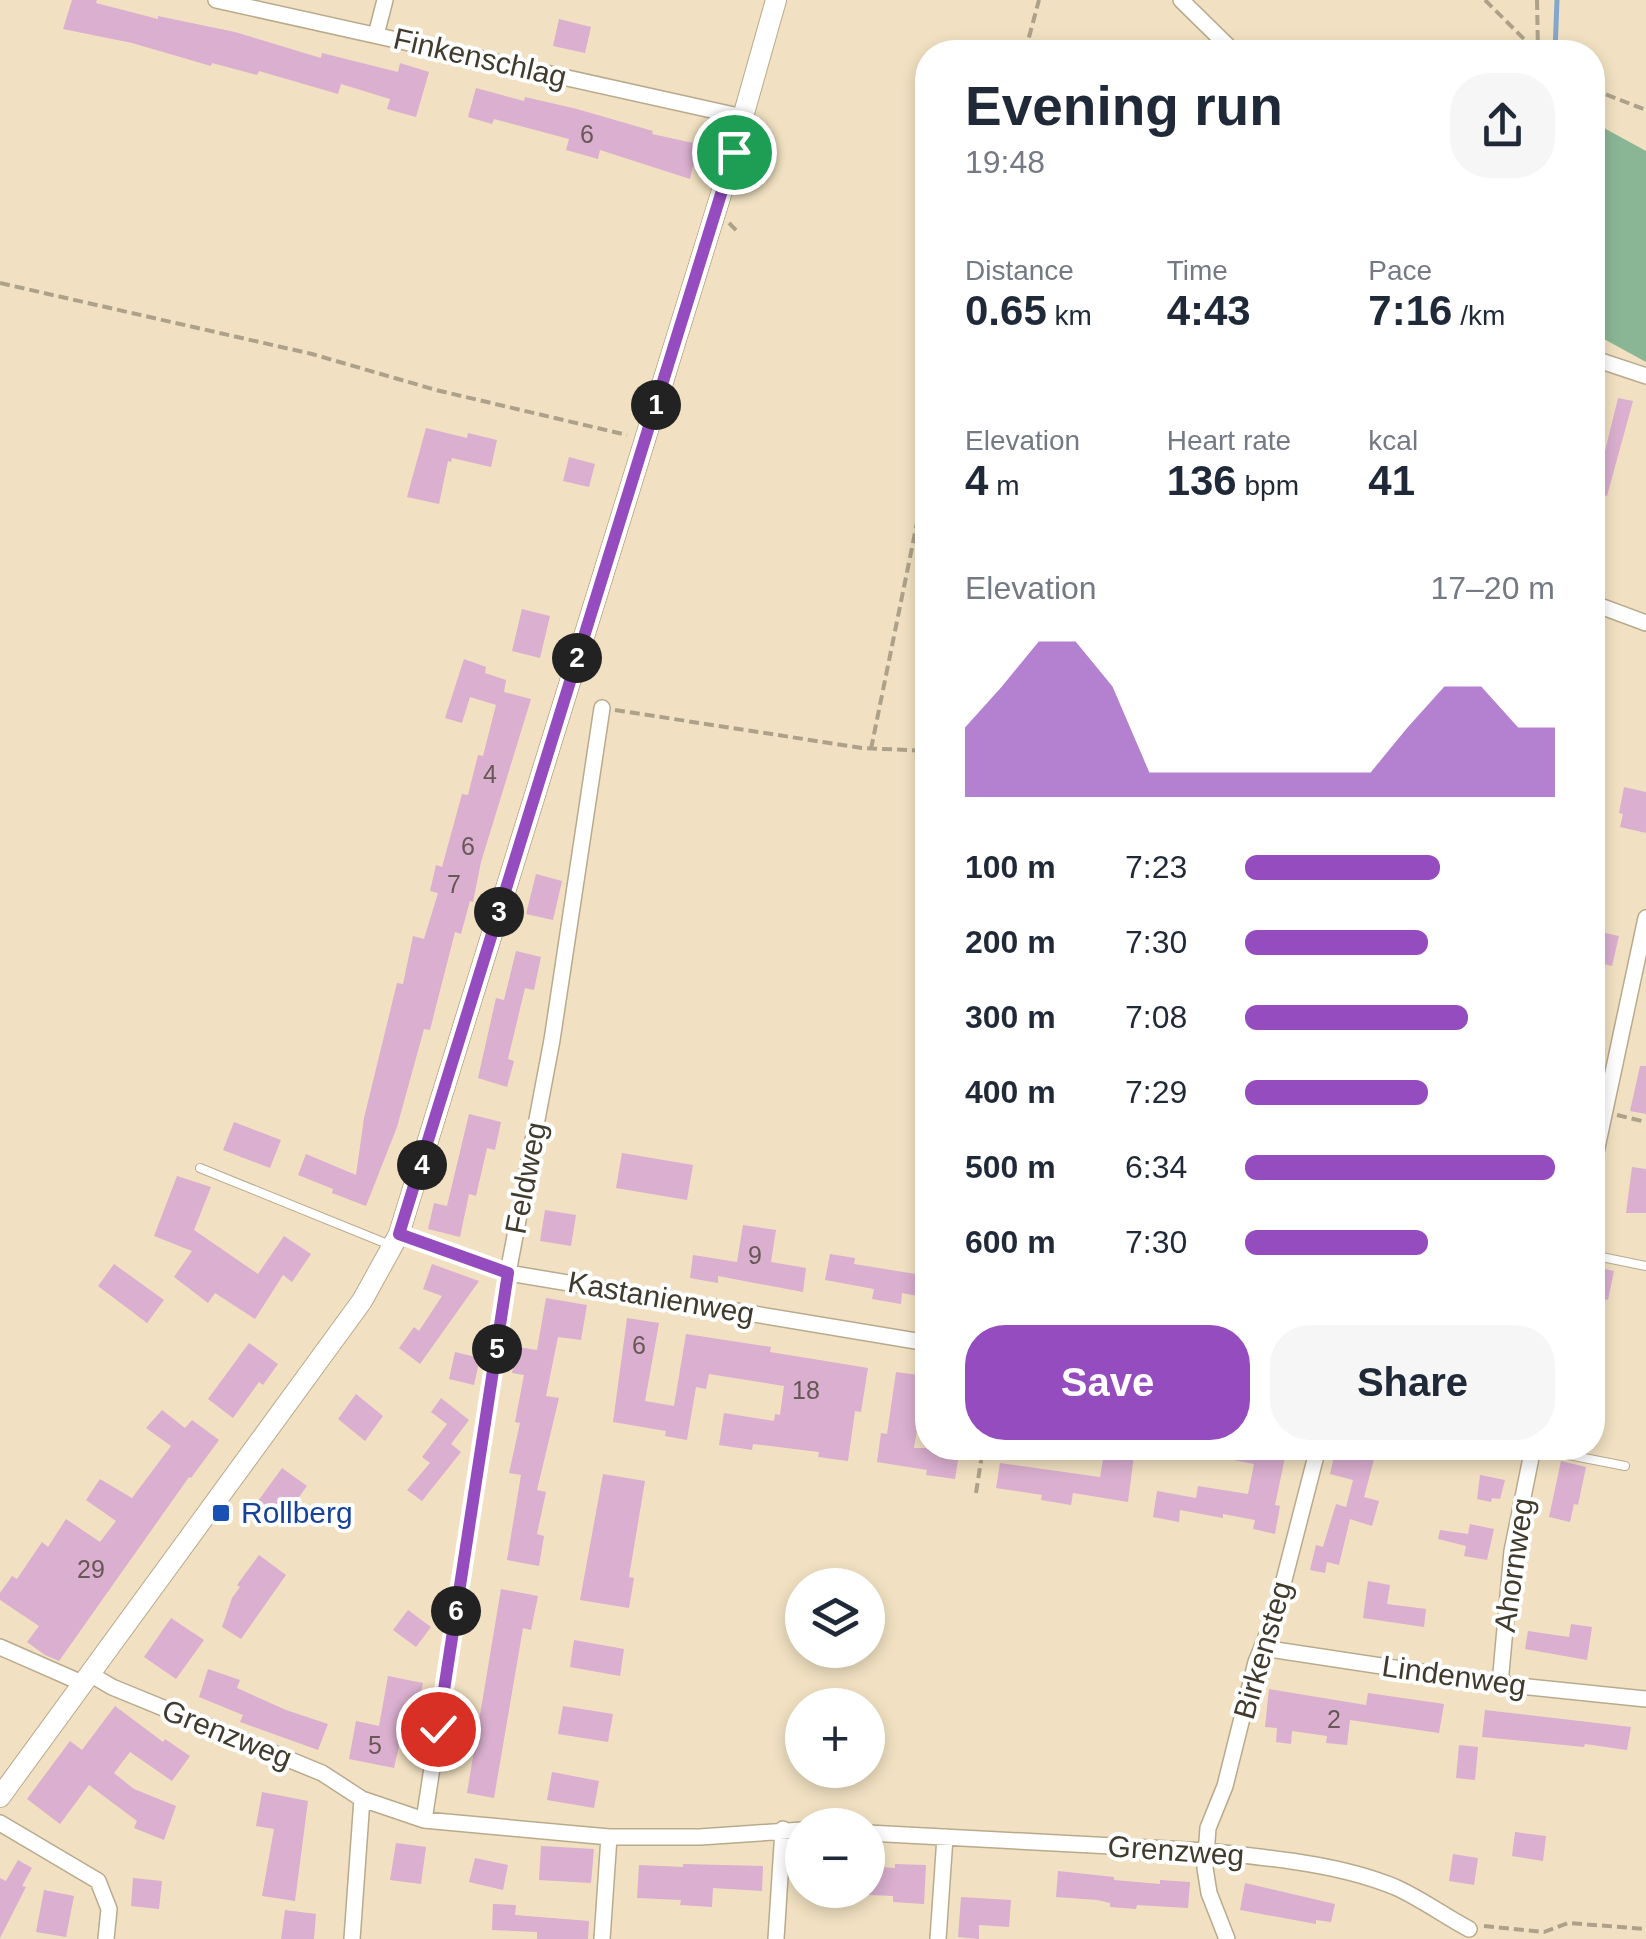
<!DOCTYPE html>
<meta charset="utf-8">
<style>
:root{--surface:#fff;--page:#f6f6f7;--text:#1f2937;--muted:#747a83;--accent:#954cbe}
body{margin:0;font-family:Helvetica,sans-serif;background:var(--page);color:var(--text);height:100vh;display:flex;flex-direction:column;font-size:38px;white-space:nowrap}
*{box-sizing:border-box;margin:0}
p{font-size:32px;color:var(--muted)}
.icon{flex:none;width:55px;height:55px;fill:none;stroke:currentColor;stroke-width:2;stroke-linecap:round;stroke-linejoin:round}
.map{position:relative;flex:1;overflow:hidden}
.panel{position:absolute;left:915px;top:40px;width:690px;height:1420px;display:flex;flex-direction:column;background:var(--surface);border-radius:40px;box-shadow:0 5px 15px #0003}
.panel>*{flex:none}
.buttons{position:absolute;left:785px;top:1568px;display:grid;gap:20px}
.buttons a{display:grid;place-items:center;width:100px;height:100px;border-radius:50%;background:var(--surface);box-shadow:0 5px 15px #0003;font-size:50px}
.pin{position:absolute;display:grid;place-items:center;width:85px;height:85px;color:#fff;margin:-42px;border:5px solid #fff;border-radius:50%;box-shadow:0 2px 10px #0007}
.km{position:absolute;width:50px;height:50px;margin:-25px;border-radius:50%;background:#222;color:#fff;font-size:28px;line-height:50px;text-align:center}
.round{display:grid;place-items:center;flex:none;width:105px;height:105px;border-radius:40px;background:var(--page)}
.headline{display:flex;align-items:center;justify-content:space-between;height:170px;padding:0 50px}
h1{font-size:55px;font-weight:700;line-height:75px}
.metrics{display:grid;grid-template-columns:repeat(3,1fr);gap:15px;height:170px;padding:10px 50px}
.metrics div{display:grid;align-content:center}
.metrics b{font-size:42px;font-weight:700}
.metrics small{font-size:28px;font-weight:400}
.metrics p{font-size:28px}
.chart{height:280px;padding:20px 50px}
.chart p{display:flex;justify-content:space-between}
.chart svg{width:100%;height:180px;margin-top:10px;fill:var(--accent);opacity:.7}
.action{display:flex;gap:20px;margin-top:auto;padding:20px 50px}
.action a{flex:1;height:115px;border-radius:40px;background:var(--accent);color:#fff;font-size:40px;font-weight:700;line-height:115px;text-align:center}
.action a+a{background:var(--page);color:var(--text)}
ul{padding:0 50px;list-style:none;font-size:32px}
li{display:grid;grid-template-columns:160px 120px 1fr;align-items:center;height:75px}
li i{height:25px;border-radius:12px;background:var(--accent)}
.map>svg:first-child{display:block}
.forest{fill:#8bb695}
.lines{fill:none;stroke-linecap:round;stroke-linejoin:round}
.stream{stroke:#85a6cb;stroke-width:5}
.building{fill:#daafcf}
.service-casing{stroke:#b9aa8c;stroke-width:10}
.minor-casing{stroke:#b9aa8c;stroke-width:18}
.secondary-casing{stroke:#b9aa8c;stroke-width:22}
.path{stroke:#ada189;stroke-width:4;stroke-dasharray:10 5;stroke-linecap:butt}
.service{stroke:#fff;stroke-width:8}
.minor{stroke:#fff;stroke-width:15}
.secondary{stroke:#fff;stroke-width:20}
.route-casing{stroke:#fff;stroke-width:20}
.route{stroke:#954cbe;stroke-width:12}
.transit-dot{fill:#1a4fb4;stroke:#fff;stroke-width:4}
.labels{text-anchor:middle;stroke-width:8;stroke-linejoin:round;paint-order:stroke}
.number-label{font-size:25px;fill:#675856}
.street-label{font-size:30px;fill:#413b2e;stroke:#fff}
.transit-label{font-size:30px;fill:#164399;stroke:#fff;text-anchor:start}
</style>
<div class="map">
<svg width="1646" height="1939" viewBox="0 0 1646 1939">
<rect width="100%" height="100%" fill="#f1e1c2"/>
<path class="forest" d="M 1593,122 L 1646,151 L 1646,362 L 1593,333 Z"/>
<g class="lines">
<path class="stream" d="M 1555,52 L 1557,0"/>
</g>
<path class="building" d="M 72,0 L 97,0 L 96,3 L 158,19 L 158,16 L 235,32 L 321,58 L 322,53 L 398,72 L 400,63 L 429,72 L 416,117 L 387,109 L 390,99 L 341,84 L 338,94 L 259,71 L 257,75 L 212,63 L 211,66 L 132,43 L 63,29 Z
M 559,19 L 591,27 L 585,53 L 553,46 Z
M 476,88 L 524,101 L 525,97 L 577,109 L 653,131 L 652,134 L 698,144 L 690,179 L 600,150 L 598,159 L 566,150 L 569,139 L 494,119 L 492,124 L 468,117 Z
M 1618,398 L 1633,401 L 1607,496 L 1595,492 Z
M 426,428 L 467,438 L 468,433 L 497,440 L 491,467 L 452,458 L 451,462 L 448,461 L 439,504 L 407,497 Z
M 569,457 L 595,464 L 589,487 L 563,481 Z
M 522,609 L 550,616 L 540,658 L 512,651 Z
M 464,659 L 486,667 L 485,673 L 506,680 L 504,692 L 531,699 L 481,862 L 473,902 L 470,901 L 461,934 L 455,932 L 430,1030 L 424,1029 L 397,1127 L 366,1206 L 332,1193 L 333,1189 L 298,1175 L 306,1154 L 356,1175 L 364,1118 L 397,983 L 403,984 L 413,936 L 424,939 L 438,893 L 430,891 L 436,865 L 442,867 L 462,794 L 468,795 L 478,755 L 483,756 L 496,705 L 470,697 L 462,723 L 445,718 Z
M 1624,787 L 1646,792 L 1646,833 L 1620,827 L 1623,814 L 1619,813 Z
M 536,874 L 562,881 L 553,920 L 526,914 Z
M 1592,930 L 1619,936 L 1612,966 L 1592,961 Z
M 516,951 L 541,957 L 534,990 L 525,988 L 508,1059 L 514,1061 L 507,1087 L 478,1078 L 496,998 L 504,1000 Z
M 1640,1066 L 1646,1066 L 1646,1114 L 1630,1111 Z
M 469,1114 L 501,1122 L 495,1150 L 487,1148 L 476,1196 L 469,1194 L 460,1237 L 428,1229 L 434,1203 L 447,1206 Z
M 234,1122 L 281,1140 L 270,1168 L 223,1150 Z
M 622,1153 L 693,1165 L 687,1200 L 616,1188 Z
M 1632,1167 L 1646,1169 L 1646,1213 L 1626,1213 Z
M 177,1176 L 211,1187 L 194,1230 L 258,1274 L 284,1236 L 311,1254 L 292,1282 L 283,1275 L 255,1319 L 215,1293 L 208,1303 L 174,1277 L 192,1251 L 154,1236 Z
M 545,1210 L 576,1215 L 571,1246 L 540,1241 Z
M 743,1225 L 776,1230 L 771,1262 L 806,1268 L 803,1292 L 718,1276 L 718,1283 L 690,1278 L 693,1255 L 737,1262 Z
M 830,1254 L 855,1258 L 854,1264 L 928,1276 L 928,1298 L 902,1293 L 901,1304 L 872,1299 L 874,1289 L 825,1280 Z
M 114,1264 L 164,1300 L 147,1323 L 98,1286 Z
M 432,1264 L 479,1281 L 420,1364 L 399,1348 L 414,1327 L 419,1331 L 442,1296 L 423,1289 Z
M 1592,1266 L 1614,1271 L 1608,1300 L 1592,1296 Z
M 546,1298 L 587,1305 L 581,1340 L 558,1337 L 546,1396 L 559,1398 L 537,1490 L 546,1492 L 537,1534 L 544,1536 L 539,1566 L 507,1560 L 521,1475 L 509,1473 L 520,1423 L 515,1422 L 524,1375 L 512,1373 L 517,1347 L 537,1350 Z
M 627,1318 L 659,1323 L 645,1401 L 674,1406 L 686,1334 L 771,1347 L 770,1352 L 868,1368 L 861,1412 L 855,1411 L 848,1461 L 818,1457 L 819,1452 L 753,1444 L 752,1450 L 719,1445 L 724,1413 L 774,1421 L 775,1414 L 780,1415 L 784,1386 L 709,1374 L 706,1389 L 696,1387 L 687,1440 L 665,1436 L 666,1431 L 613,1422 Z
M 249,1343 L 278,1364 L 263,1385 L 259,1382 L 233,1418 L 208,1399 Z
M 455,1352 L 480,1358 L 474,1385 L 449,1379 Z
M 896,1372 L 926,1376 L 914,1448 L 960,1448 L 955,1479 L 926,1475 L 927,1470 L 877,1462 L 881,1433 L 887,1434 Z
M 356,1394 L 383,1416 L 365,1441 L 338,1419 Z
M 441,1398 L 469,1420 L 451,1444 L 461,1452 L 422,1501 L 407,1490 L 430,1463 L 422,1457 L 447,1424 L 431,1412 Z
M 162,1410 L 185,1428 L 192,1420 L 219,1440 L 191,1478 L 189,1477 L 59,1661 L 45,1655 L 27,1642 L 39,1626 L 0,1600 L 0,1593 L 12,1576 L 17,1579 L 42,1542 L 48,1547 L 66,1519 L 100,1542 L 116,1521 L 86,1500 L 100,1479 L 132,1498 L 171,1446 L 146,1428 Z
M 1105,1448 L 1135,1448 L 1128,1502 L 1073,1493 L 1071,1505 L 1041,1500 L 1042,1495 L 996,1488 L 1000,1463 L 1100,1477 Z
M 1206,1448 L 1287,1448 L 1275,1505 L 1280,1506 L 1275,1534 L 1253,1529 L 1255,1520 L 1223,1514 L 1223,1518 L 1180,1510 L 1179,1522 L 1153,1517 L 1157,1491 L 1196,1498 L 1198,1486 L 1248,1494 L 1254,1464 L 1206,1455 Z
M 1336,1448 L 1377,1448 L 1364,1497 L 1379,1501 L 1372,1526 L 1350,1519 L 1339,1565 L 1327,1562 L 1325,1573 L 1310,1570 L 1316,1545 L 1323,1547 L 1336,1504 L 1346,1507 L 1353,1480 L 1330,1474 Z
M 1561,1461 L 1586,1467 L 1578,1505 L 1574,1504 L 1570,1522 L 1549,1517 Z
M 282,1468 L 307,1486 L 278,1526 L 253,1508 Z
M 603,1474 L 645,1481 L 629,1577 L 634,1578 L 629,1608 L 580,1600 Z
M 1480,1475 L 1505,1480 L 1500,1499 L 1492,1498 L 1491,1502 L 1477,1499 Z
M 1470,1524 L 1494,1529 L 1487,1560 L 1464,1556 L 1466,1546 L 1438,1539 L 1440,1530 L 1468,1534 Z
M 259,1555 L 286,1575 L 241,1639 L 222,1627 L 232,1598 L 240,1587 L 237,1585 Z
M 1368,1581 L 1390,1585 L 1387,1604 L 1426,1609 L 1424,1627 L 1363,1618 Z
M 501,1589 L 538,1596 L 531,1630 L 523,1628 L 494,1798 L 467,1793 Z
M 408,1610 L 431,1627 L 416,1647 L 393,1630 Z
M 171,1618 L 204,1640 L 176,1679 L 144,1657 Z
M 1571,1624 L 1592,1627 L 1587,1660 L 1525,1649 L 1528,1631 L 1569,1637 Z
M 574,1640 L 624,1649 L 620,1676 L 570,1667 Z
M 208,1669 L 240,1680 L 237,1688 L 286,1710 L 328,1724 L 318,1750 L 240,1722 L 243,1715 L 199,1697 Z
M 388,1676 L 423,1683 L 417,1714 L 407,1712 L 394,1768 L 349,1759 L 356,1721 L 379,1726 Z
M 1269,1689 L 1366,1705 L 1368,1693 L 1444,1704 L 1439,1733 L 1350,1720 L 1347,1745 L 1326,1743 L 1327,1736 L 1292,1731 L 1291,1744 L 1276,1742 L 1277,1728 L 1265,1727 Z
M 115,1706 L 163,1742 L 165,1739 L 190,1756 L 172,1781 L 130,1752 L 114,1773 L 134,1789 L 176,1806 L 164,1840 L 134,1828 L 137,1821 L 89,1785 L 60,1824 L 27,1799 L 70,1741 L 82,1750 Z
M 563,1706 L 613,1714 L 608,1742 L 558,1734 Z
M 1485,1710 L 1631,1727 L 1627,1750 L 1585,1744 L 1584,1747 L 1482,1737 Z
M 1459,1745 L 1478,1747 L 1475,1780 L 1456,1778 Z
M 552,1772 L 599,1781 L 594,1808 L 547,1800 Z
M 262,1792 L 308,1801 L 295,1901 L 262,1896 L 274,1829 L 256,1826 Z
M 1515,1832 L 1546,1836 L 1543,1861 L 1512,1856 Z
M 396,1843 L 426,1847 L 421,1884 L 390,1880 Z
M 541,1846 L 594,1849 L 591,1883 L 539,1880 Z
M 1453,1854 L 1478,1858 L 1474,1885 L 1449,1881 Z
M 475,1858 L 508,1865 L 503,1890 L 469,1882 Z
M 18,1860 L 32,1868 L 22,1886 L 26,1887 L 0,1938 L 0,1878 L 6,1881 Z
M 683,1864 L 763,1866 L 762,1891 L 713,1888 L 712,1907 L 680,1905 L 681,1900 L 637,1898 L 639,1865 L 683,1867 Z
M 895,1864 L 926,1865 L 924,1904 L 893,1902 L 893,1896 L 868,1895 L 868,1866 L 895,1868 Z
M 1058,1871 L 1114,1877 L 1114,1880 L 1160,1884 L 1160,1880 L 1190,1882 L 1188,1908 L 1137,1905 L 1136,1909 L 1110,1907 L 1110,1903 L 1097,1900 L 1056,1897 Z
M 133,1878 L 162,1881 L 159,1909 L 131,1906 Z
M 1245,1883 L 1335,1904 L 1331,1922 L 1316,1920 L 1316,1924 L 1240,1910 Z
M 44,1890 L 74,1896 L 66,1937 L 36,1932 Z
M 961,1897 L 1011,1900 L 1009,1927 L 979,1925 L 979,1939 L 958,1937 Z
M 493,1904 L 516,1905 L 515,1915 L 589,1921 L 588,1939 L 537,1939 L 537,1932 L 492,1930 Z
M 285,1910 L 316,1914 L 314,1939 L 281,1939 Z"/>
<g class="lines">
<g class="service-casing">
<path id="service" d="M 200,1168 L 390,1245
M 1592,1255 L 1646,1266
M 1533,1448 L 1625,1466"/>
</g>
<g class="minor-casing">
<path id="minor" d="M 216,0 L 743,117
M 1181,0 L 1234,52
M 376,35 L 385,0
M 1592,358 L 1646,376
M 1592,603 L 1646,623
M 1592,1171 L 1646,918
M 399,1234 L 508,1273 L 928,1343
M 0,1647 L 82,1683
M 1262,1648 L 1500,1684 L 1646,1699
M 90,1674 L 112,1687 L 322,1773 L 362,1799 L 424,1820 L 508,1273 L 552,1040 L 602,708
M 1500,1684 L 1512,1551 L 1533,1448
M 424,1820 L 609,1837
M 0,1823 L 98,1881 L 109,1909 L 106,1939
M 868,1833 L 1206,1851 C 1268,1858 1337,1863 1395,1887 C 1422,1899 1444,1916 1469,1929
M 352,1939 L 362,1799
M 602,1939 L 609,1837 L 700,1837 L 802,1830
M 776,1939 L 783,1829
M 938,1939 L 945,1837
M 1227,1939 L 1209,1893 L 1205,1868 L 1208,1828 L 1225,1786 L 1256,1662 L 1275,1615 L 1318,1448"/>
</g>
<g class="secondary-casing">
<path id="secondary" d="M 0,1797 L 362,1301 L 399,1234 L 722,191 L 776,0"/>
</g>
<path class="path" d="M 1485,0 L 1531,46 L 1538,47
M 1537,0 L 1538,52
M 1025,52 L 1039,0
M 1592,89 L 1646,110
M 750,157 L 765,161
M 729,223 L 738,232
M 0,283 L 312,354 L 436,390 L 627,435
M 615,710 L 862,748 L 928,751
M 871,749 L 928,469
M 1617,1115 L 1646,1122
M 976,1493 L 983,1448
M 1484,1926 L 1544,1932 L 1568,1923 L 1646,1929"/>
<use href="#service" class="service"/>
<use href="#minor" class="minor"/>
<use href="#secondary" class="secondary"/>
</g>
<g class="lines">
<g class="route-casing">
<path id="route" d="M 438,1729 L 508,1273 L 399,1234 L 734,152"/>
</g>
<use href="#route" class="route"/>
</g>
<rect class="transit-dot" x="211" y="1503" width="20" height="20" rx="5"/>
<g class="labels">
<g class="number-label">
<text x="587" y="143">6</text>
<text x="490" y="783">4</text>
<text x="468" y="855">6</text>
<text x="454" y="893">7</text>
<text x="755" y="1264">9</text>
<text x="639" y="1354">6</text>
<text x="806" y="1399">18</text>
<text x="91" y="1578">29</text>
<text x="1334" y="1728">2</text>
<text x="375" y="1754">5</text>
</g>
<g class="street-label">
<text transform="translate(480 58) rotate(13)" y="10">Finkenschlag</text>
<text transform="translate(526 1178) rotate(-79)" y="10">Feldweg</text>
<text transform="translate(661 1298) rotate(10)" y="10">Kastanienweg</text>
<text transform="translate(1514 1565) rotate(-82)" y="10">Ahornweg</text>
<text transform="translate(1263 1650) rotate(-74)" y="10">Birkensteg</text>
<text transform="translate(1454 1676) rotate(8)" y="10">Lindenweg</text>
<text transform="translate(227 1734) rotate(22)" y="10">Grenzweg</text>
<text transform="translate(1176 1851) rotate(4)" y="10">Grenzweg</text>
</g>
<g class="transit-label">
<text x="241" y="1523">Rollberg</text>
</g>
</g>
</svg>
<div class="buttons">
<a><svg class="icon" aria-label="layers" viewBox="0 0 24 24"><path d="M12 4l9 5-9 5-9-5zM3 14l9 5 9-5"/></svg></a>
<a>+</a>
<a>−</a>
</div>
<div class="pin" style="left:734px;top:152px;background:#1e9e55"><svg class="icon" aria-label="arrive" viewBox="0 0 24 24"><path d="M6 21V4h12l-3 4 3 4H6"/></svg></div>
<div class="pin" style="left:438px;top:1729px;background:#d93025"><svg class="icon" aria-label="check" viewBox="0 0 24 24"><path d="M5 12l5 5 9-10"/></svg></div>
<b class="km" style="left:656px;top:405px">1</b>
<b class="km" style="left:577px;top:658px">2</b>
<b class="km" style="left:499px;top:912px">3</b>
<b class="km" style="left:422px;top:1165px">4</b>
<b class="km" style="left:497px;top:1349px">5</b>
<b class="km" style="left:456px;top:1611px">6</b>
<section class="panel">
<div class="headline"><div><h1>Evening run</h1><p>19:48</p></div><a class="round"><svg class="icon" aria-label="share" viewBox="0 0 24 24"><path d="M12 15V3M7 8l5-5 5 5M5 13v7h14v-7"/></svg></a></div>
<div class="metrics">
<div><p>Distance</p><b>0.65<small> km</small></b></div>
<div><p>Time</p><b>4:43</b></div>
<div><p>Pace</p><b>7:16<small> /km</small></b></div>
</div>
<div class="metrics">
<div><p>Elevation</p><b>4<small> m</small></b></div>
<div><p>Heart rate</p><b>136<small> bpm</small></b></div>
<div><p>kcal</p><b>41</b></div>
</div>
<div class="chart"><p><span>Elevation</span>17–20 m</p>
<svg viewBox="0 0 160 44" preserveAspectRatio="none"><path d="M0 44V27L10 17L20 6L30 6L40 17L50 38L60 38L70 38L80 38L90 38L100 38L110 38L120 27L130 17L140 17L150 27L160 27V44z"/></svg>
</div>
<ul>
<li><b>100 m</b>7:23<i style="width:63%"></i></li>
<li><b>200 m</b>7:30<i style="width:59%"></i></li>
<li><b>300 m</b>7:08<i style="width:72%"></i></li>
<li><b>400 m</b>7:29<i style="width:59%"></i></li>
<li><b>500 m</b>6:34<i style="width:100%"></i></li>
<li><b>600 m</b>7:30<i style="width:59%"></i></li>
</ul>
<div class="action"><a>Save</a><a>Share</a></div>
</section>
</div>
